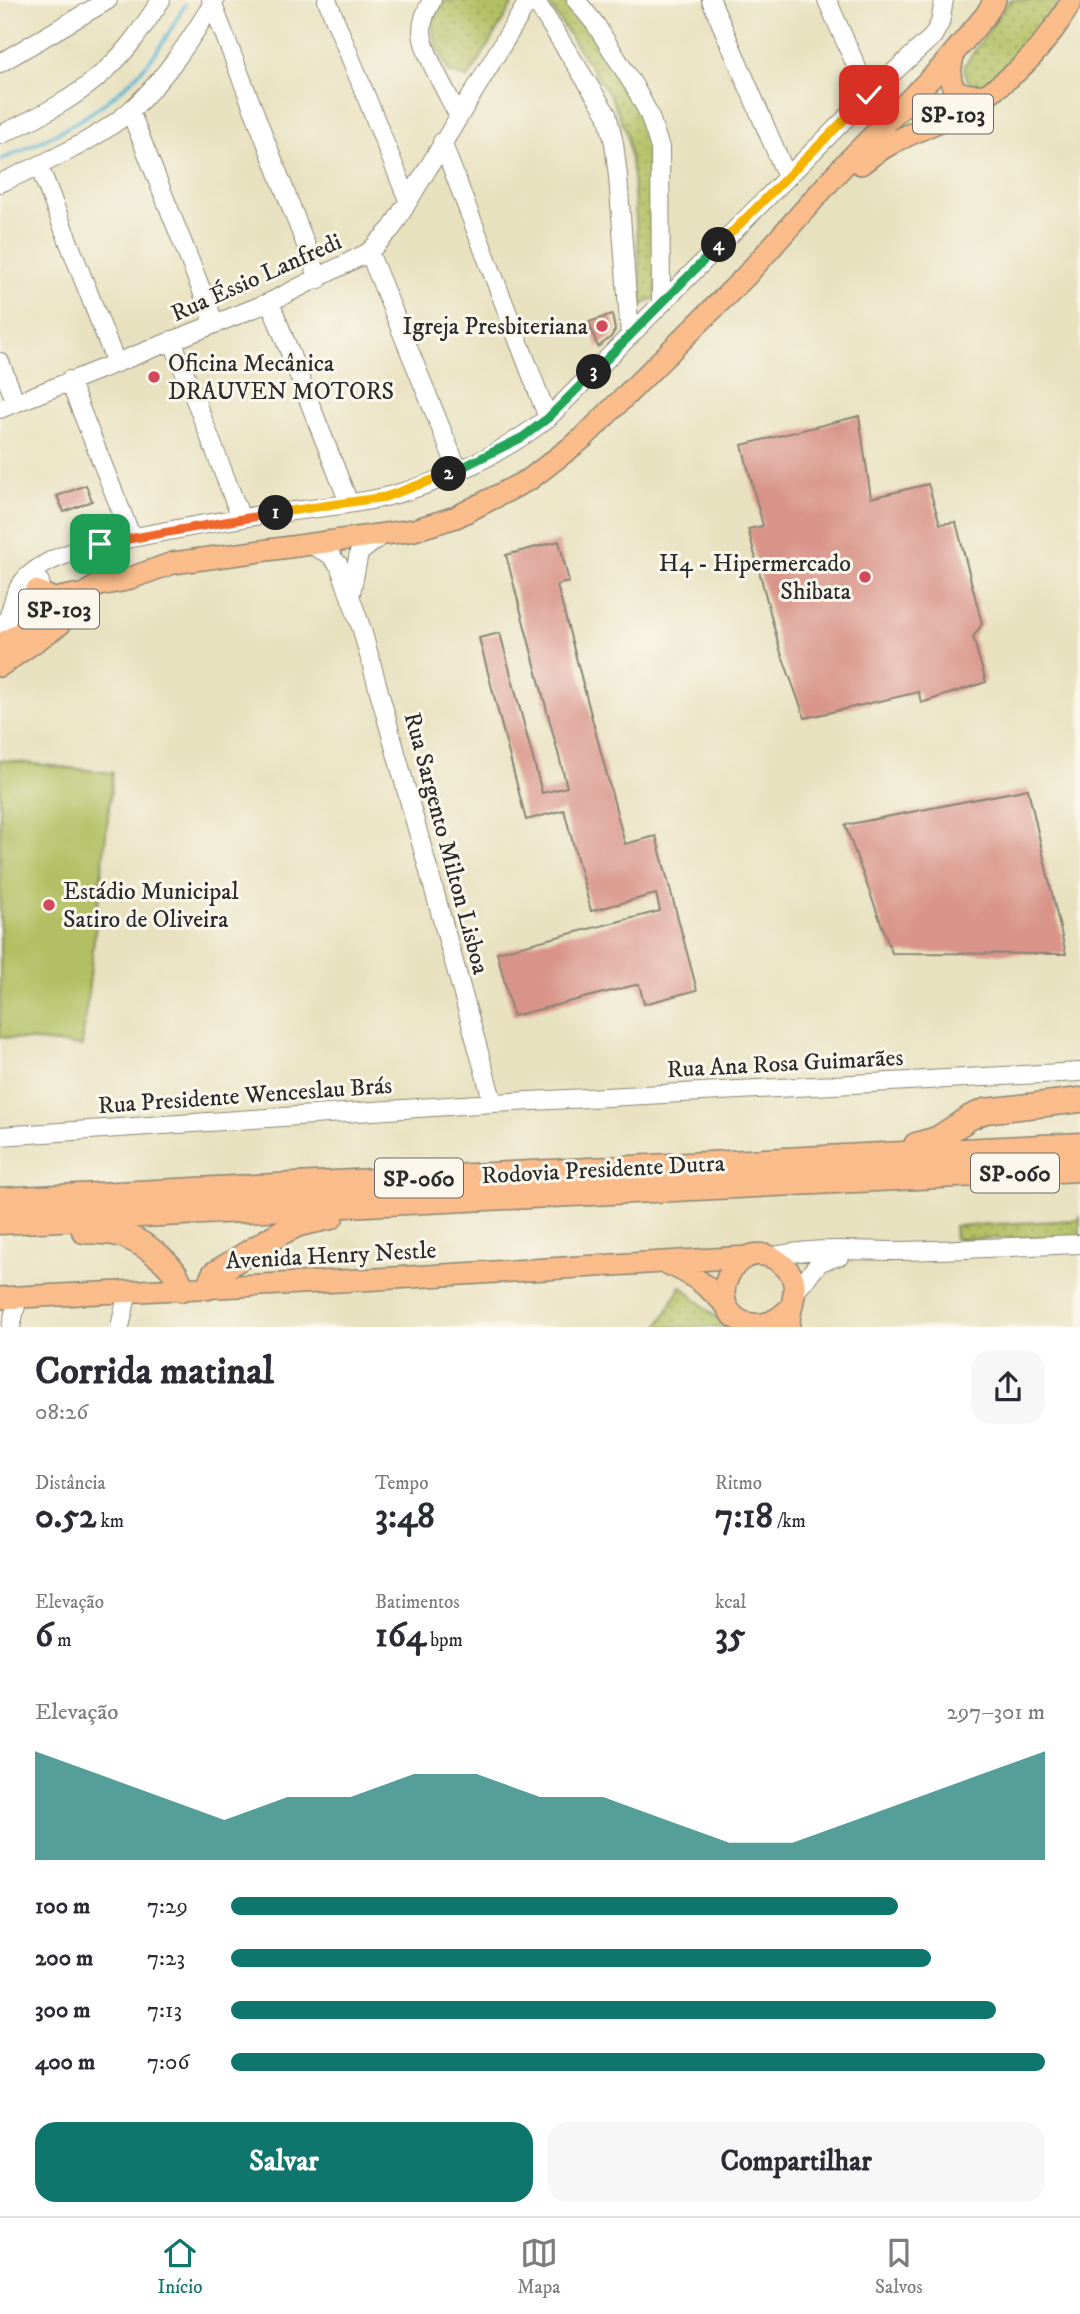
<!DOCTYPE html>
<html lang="pt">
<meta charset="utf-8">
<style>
:root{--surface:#fff;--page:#f7f7f7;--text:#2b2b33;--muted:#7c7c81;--line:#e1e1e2;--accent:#0f766e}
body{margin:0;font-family:"IM FELL DW Pica",serif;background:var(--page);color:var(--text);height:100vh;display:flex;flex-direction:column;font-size:26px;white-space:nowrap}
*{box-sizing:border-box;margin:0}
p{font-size:23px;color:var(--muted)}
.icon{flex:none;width:38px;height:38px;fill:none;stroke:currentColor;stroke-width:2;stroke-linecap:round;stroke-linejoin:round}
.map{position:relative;height:1327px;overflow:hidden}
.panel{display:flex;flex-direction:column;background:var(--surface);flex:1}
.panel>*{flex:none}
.pin{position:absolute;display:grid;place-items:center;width:60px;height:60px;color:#fff;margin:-30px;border-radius:14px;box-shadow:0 4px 10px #0006}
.km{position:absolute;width:35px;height:35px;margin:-18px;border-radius:50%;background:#222;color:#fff;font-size:19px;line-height:35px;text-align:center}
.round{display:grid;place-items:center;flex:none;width:74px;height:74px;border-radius:21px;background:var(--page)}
.overview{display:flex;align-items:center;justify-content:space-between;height:119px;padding:0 35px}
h1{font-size:38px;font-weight:700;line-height:52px}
.stats{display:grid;grid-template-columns:repeat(3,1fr);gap:10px;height:119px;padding:7px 35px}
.stats div{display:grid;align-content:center}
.stats b{font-size:35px;font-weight:700}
.stats small{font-size:19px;font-weight:400}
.stats p{font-size:19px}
.chart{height:196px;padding:14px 35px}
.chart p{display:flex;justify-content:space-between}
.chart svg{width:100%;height:126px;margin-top:7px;fill:var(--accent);opacity:.7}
.button{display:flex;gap:14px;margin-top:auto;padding:14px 35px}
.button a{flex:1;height:80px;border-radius:21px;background:var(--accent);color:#fff;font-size:28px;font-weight:700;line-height:80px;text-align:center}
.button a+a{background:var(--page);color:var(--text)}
ul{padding:0 35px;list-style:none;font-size:23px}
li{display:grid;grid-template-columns:112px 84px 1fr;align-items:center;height:52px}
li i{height:18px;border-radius:9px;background:var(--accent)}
.tabs{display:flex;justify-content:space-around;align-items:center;height:98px;border-top:2px solid var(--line);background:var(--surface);font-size:19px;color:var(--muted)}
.tabs a{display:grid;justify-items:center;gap:4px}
.tabs .active{color:var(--accent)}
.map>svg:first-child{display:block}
.grass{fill:url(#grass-dots);stroke:#6e7647;stroke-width:2}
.garden{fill:#b2c063;stroke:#6e7647;stroke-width:2}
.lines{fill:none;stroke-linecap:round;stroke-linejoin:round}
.stream{stroke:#57b4d5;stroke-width:3.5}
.building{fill:#d99489}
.minor-casing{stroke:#8a8675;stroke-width:20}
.major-casing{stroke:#8a8675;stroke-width:24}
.highway-casing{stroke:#8a8675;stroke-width:27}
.minor{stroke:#fff;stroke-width:18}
.major{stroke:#f9bc8a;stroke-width:21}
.highway{stroke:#f9bc8a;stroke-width:24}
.split-1-casing{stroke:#fff;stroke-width:14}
.split-2-casing{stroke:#fff;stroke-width:14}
.split-3-casing{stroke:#fff;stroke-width:14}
.split-4-casing{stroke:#fff;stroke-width:14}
.split-5-casing{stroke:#fff;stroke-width:14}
.split-1{stroke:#f0652b;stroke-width:9}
.split-2{stroke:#f5b400;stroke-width:9}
.split-3{stroke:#22a559;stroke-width:9}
.split-4{stroke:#22a559;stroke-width:9}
.split-5{stroke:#f5b400;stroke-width:9}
.poi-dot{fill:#d1495b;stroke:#fbf7ec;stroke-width:2.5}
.labels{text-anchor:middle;stroke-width:6;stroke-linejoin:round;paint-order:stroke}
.shield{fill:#fbf7ec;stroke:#696865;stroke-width:2}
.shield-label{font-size:23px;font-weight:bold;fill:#2b2b2b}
.street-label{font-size:24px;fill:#2b2b2b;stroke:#fbf7ec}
.poi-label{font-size:24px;fill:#2b2b2b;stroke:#fbf7ec;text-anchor:end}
</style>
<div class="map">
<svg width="1080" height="1327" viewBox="0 0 1080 1327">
<defs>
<pattern id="grass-dots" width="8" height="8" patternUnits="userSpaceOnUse" patternTransform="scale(1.75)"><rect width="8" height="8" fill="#b2c063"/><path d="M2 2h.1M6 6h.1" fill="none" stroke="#919c52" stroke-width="1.8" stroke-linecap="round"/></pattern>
</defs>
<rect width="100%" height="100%" fill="#fbf7ec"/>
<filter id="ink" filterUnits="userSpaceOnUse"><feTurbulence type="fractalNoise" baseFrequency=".0143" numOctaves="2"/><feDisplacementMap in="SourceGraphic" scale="14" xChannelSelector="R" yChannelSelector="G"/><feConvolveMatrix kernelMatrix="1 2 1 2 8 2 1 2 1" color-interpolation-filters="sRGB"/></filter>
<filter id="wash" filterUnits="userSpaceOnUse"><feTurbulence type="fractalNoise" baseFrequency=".00686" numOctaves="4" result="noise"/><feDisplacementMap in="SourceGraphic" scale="28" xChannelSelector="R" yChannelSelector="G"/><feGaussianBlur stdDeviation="1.57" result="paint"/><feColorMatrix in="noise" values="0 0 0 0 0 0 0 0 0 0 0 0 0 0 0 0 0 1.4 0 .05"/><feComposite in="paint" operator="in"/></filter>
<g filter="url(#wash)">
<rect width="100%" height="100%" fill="#e8e1bf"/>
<path class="grass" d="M 446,0 L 515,0 L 468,79 L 449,72 C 437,47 421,22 446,0 Z
M 546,0 L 570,0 L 646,117 L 654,153 L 657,297 L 642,305 L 633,177 L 627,134 L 612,99 Z
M 1010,0 L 1061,0 C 1049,17 1039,36 1026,51 C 1012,67 967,111 964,66 Z
M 934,86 L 937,97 L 952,108 L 882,141 Z
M 1080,1217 L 1080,1238 L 955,1239 L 954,1226 L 1077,1220 Z
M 681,1286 L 727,1327 L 658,1327 Z"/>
<path class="garden" d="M 0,760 L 113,773 L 82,1046 L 0,1037 Z"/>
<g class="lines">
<path class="stream" d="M 0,160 C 59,135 118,104 157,51 C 168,36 176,20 185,5"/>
</g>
<g id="blocks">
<path class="building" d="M 612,314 L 615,330 L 611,337 L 598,347 L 589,322 Z
M 859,416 L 871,498 L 928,484 L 940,524 L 956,522 L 982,624 L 973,637 L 986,682 L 921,703 L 919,692 L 805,718 L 780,650 L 748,529 L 763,526 L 742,445 Z
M 86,485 L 92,501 L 64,512 L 57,496 Z
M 559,541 L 569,582 L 557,585 L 625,844 L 656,836 L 697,990 L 644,1004 L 639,984 L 513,1016 L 497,952 L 660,911 L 656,894 L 591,911 L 564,810 L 526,820 L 479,638 L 500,633 L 542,793 L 567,787 L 506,555 Z
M 1028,789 L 1066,954 L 892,953 L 845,825 Z"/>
</g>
</g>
<g filter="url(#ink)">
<use href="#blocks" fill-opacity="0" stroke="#8a8675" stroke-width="2"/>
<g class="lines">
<g class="minor-casing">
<path id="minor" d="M 211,0 L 319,279
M 327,0 L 408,200
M 432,0 C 427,10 422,19 422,31 C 422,52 449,96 459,117
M 535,0 L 607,114 L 614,143 L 618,176 L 630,336
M 576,0 L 596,25 L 634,86 L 649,114 L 660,148 L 661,302
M 711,0 L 787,177
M 827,0 L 869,95
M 0,63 L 108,0
M 130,111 L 215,324
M 0,135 C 38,117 77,98 107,69 C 129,49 145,24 161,0
M 442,142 L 548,418
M 39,166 L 116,363
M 0,183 C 39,166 99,139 131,110 C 165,79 191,39 215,0
M 369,252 L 458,470
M 270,302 L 349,503
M 172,340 L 241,518
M 0,362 L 16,403
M 69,380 L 132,538
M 0,409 L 270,302 L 369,252 L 392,228 L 529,0
M 309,544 L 329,554 L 339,565 L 362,630 L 493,1103
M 351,593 L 359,553 L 382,535
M 31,627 L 36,591 L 40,582
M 0,634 C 9,621 11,607 16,593 C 29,563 71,552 100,544 C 147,535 195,525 242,518 C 289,510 339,508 385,497 C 443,483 501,454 548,418 L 869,95 L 933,36 L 940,23 L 944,0
M 0,1136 L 493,1103 L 1080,1072
M 771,1257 C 813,1246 859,1251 901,1251 C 961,1250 1020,1246 1080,1244
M 795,1292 L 820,1262 L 840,1256
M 11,1327 L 18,1297
M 120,1327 L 128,1291"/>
</g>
<g class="major-casing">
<path id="major" d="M 954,53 C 945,88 952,97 988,95
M 861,164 C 887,142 910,135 940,121 C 1001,91 1038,60 1072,0
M 36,591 L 54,599 L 74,595
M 0,645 L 99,585 L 122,581 L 173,563 L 414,530 L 456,517 L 530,479 L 583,438 L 745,277 L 845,164 L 942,67 L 985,16 L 995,0
M 0,666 L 59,625
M 666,1263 C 693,1274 706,1285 726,1305
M 0,1298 L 360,1280 L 747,1257
M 789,1327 C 788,1311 798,1295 793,1279 C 790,1270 783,1264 775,1259 C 733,1236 701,1308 746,1323 C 764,1327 776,1322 789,1309"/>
</g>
<g class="highway-casing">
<path id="highway" d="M 916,1145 L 937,1139 L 971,1117 L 985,1111 L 1080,1100
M 0,1200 L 1080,1145
M 0,1222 L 1080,1169
M 84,1231 C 96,1232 110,1231 122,1235 C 143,1242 179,1266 181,1289
M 208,1287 L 214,1274 L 282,1232 L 299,1224 L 331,1217"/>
</g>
<use href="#minor" class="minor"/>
<use href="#major" class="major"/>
<use href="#highway" class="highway"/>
</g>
</g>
<g class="lines" filter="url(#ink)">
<g class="split-1-casing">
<path id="split-1" d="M 100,544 L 276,513"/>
</g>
<g class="split-2-casing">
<path id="split-2" d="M 276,513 L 385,497 L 449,474"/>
</g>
<g class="split-3-casing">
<path id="split-3" d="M 449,474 L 523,437 L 548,418 L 594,372"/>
</g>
<g class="split-4-casing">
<path id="split-4" d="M 594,372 L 719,245"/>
</g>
<g class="split-5-casing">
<path id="split-5" d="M 719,245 L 869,95"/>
</g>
<use href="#split-1" class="split-1"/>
<use href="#split-2" class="split-2"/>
<use href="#split-3" class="split-3"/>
<use href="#split-4" class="split-4"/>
<use href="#split-5" class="split-5"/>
</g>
<g class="poi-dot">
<circle cx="602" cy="326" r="7"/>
<circle cx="154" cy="377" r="7"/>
<circle cx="865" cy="577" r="7"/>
<circle cx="49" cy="905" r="7"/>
</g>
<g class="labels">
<g class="shield">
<rect x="913" y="94.5" width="80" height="39" rx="5"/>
<rect x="19" y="589.5" width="80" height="39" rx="5"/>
<rect x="971" y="1153.5" width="88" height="39" rx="5"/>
<rect x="375" y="1158.5" width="88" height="39" rx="5"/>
</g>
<g class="shield-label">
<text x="953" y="122">SP-103</text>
<text x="59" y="617">SP-103</text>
<text x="1015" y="1181">SP-060</text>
<text x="419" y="1186">SP-060</text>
</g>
<g class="street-label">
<text transform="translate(256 277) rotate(-24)" y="8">Rua Éssio Lanfredi</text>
<text transform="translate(447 843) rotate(75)" y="8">Rua Sargento Milton Lisboa</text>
<text transform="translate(785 1063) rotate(-3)" y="8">Rua Ana Rosa Guimarães</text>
<text transform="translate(245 1095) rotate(-4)" y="8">Rua Presidente Wenceslau Brás</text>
<text transform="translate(603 1169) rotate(-3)" y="8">Rodovia Presidente Dutra</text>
<text transform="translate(331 1255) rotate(-3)" y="8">Avenida Henry Nestle</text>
</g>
<g class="poi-label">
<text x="588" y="334">Igreja Presbiteriana</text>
<text x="168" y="371" text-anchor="start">Oficina Mecânica<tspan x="168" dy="28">DRAUVEN MOTORS</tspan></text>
<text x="851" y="571">H4 - Hipermercado<tspan x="851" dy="28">Shibata</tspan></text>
<text x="63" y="899" text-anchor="start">Estádio Municipal<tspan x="63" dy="28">Satiro de Oliveira</tspan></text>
</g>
</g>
</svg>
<div class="pin" style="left:100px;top:544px;background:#1e9e55"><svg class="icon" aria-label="arrive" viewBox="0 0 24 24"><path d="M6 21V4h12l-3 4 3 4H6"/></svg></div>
<div class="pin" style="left:869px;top:95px;background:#d93025"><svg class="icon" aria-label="check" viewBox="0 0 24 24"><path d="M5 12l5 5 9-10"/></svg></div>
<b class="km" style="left:276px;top:513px">1</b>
<b class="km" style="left:449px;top:474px">2</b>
<b class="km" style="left:594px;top:372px">3</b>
<b class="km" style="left:719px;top:245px">4</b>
</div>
<section class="panel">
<div class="overview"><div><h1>Corrida matinal</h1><p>08:26</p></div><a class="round"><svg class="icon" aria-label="share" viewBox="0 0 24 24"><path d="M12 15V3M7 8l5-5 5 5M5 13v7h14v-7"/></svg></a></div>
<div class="stats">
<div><p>Distância</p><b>0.52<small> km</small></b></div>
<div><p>Tempo</p><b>3:48</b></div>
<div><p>Ritmo</p><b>7:18<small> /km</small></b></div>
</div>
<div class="stats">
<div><p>Elevação</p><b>6<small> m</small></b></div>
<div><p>Batimentos</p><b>164<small> bpm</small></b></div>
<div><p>kcal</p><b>35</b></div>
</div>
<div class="chart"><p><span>Elevação</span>297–301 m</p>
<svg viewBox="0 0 160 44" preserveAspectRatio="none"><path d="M0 44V6L10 14L20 22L30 30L40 22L50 22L60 14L70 14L80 22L90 22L100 30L110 38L120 38L130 30L140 22L150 14L160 6V44z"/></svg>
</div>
<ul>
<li><b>100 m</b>7:29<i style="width:82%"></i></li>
<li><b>200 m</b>7:23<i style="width:86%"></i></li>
<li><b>300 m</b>7:13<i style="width:94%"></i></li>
<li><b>400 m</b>7:06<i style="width:100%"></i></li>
</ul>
<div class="button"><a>Salvar</a><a>Compartilhar</a></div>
</section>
<nav class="tabs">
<a class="active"><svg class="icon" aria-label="home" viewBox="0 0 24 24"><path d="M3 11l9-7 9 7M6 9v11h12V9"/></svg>Início</a>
<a><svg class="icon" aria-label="map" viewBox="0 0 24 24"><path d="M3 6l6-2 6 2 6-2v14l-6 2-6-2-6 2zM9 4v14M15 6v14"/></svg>Mapa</a>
<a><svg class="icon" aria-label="saved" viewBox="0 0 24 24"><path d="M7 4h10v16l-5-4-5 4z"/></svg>Salvos</a>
</nav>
